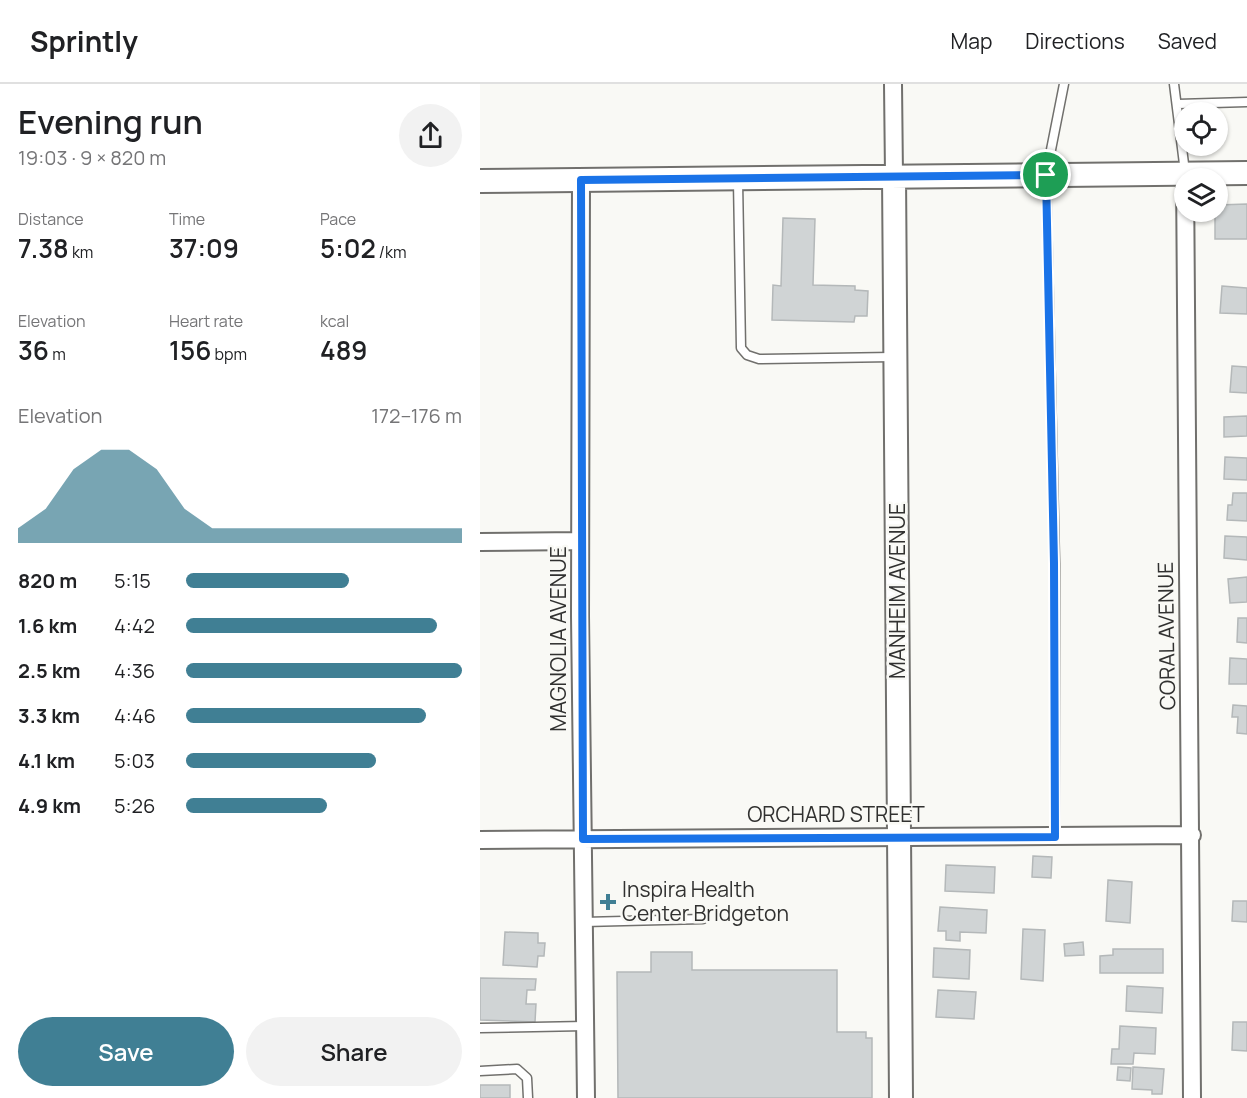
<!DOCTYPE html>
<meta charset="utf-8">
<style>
:root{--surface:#fff;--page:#f2f2f2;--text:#202124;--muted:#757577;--line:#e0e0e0;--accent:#407f94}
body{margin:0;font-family:Manrope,sans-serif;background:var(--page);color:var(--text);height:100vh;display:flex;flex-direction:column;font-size:22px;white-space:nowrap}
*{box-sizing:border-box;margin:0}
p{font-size:20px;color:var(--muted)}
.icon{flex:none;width:33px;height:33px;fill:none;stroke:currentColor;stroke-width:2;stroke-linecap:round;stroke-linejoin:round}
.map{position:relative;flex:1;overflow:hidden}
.details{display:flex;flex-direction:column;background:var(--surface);width:480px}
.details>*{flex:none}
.buttons{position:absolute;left:694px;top:18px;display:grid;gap:12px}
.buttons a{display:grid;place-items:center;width:54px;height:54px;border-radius:50%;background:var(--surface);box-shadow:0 2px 4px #0004;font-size:30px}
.pin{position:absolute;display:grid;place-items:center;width:51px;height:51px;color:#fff;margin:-26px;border:3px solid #fff;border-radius:50%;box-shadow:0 2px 6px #0007}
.round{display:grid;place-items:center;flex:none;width:63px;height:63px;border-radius:32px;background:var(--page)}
.headline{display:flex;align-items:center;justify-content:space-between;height:102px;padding:0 18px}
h1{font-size:33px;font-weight:600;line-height:45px}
.metrics{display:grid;grid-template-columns:repeat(3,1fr);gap:9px;height:102px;padding:6px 18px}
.metrics div{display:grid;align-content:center}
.metrics b{font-size:26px;font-weight:600}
.metrics small{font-size:16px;font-weight:400}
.metrics p{font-size:16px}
.chart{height:168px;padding:12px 18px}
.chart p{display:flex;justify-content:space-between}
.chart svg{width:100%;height:108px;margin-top:6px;fill:var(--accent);opacity:.7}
.cta{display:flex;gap:12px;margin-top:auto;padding:12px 18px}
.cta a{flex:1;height:69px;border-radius:36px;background:var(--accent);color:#fff;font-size:24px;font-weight:600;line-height:69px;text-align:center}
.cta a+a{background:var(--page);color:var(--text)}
ul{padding:0 18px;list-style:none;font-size:20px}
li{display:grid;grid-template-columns:96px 72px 1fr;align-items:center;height:45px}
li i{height:15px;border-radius:8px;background:var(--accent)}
header{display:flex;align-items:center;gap:36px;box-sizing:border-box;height:84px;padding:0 30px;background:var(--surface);border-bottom:2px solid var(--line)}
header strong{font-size:28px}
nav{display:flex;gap:33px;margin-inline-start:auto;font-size:21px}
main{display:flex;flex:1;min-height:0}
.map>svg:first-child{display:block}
.building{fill:#d0d4d5;stroke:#b4b8b9;stroke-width:1.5}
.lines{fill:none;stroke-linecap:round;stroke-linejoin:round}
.lane-casing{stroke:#71706d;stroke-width:11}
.street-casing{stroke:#71706d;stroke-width:20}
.secondary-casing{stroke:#71706d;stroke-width:26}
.lane{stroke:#fff;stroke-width:8}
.street{stroke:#fff;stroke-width:16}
.secondary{stroke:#fff;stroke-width:22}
.route-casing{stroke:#fff;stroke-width:12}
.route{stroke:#1a73e8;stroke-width:8}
.poi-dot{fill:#407f94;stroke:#f9f9f5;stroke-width:2}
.labels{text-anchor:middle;stroke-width:5;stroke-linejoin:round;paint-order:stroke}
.street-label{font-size:21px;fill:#313130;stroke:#f9f9f5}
.poi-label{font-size:21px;fill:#313130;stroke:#f9f9f5;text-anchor:start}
</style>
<header>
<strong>Sprintly</strong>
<nav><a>Map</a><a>Directions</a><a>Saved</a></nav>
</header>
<main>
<section class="details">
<div class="headline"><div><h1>Evening run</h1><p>19:03 · 9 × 820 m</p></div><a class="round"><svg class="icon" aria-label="share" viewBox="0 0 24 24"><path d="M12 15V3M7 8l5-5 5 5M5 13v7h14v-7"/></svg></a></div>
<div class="metrics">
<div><p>Distance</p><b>7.38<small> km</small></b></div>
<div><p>Time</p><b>37:09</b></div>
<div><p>Pace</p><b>5:02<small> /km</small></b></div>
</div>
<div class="metrics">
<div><p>Elevation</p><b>36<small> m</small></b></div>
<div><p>Heart rate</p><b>156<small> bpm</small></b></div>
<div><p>kcal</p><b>489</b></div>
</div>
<div class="chart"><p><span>Elevation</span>172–176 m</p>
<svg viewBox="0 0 160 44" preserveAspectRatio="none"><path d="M0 44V38L10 30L20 14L30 6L40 6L50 14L60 30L70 38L80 38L90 38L100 38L110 38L120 38L130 38L140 38L150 38L160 38V44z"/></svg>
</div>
<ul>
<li><b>820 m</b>5:15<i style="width:59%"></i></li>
<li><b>1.6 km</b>4:42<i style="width:91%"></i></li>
<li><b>2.5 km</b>4:36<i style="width:100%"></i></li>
<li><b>3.3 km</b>4:46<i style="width:87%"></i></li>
<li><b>4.1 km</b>5:03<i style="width:69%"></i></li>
<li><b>4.9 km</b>5:26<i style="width:51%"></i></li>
</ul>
<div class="cta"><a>Save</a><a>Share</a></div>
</section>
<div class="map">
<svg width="767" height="1014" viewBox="0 0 767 1014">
<rect width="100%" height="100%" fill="#f9f9f5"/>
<path class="building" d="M 767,120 L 767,155 L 735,155 L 735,128 L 738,128 L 738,121 Z
M 303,134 L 335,135 L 333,201 L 375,202 L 375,206 L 388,207 L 387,232 L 375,232 L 374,238 L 292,236 L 293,201 L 301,202 Z
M 742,202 L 767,204 L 767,230 L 740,229 Z
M 752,282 L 767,283 L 767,309 L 750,308 Z
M 767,332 L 767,352 L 744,353 L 744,333 Z
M 745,373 L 767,374 L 767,396 L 744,395 Z
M 753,409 L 767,409 L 767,437 L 747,436 L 748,421 L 752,421 Z
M 745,452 L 767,453 L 767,476 L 744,474 Z
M 767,493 L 767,518 L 750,519 L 748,495 Z
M 758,534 L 767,534 L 767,559 L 757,558 Z
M 750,574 L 767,575 L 767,600 L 749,600 Z
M 753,621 L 767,622 L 767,650 L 757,649 L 758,633 L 752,633 Z
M 553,772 L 572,773 L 571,794 L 552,793 Z
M 466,781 L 515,783 L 514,809 L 465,807 Z
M 628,796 L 652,798 L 650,839 L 626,837 Z
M 753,817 L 767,817 L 767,838 L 752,837 Z
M 460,823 L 507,826 L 506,849 L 480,848 L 480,857 L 466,856 L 466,847 L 458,847 Z
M 543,845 L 565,846 L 563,897 L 541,895 Z
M 25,848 L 58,849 L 58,859 L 65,859 L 64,872 L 58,872 L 57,883 L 23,881 Z
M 603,858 L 604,871 L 585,872 L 584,860 Z
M 454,864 L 490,866 L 489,895 L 453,893 Z
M 633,865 L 683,865 L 683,889 L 620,889 L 620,872 L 633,871 Z
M 171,868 L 212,868 L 212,886 L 357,886 L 357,948 L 386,948 L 386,954 L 392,954 L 392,1014 L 138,1014 L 137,888 L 171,888 Z
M 0,894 L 56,895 L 55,906 L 47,906 L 46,920 L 56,920 L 55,938 L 0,936 Z
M 647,902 L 683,904 L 682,929 L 646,927 Z
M 458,906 L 496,908 L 494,935 L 456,933 Z
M 753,938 L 767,938 L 767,967 L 752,966 Z
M 640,942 L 676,944 L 675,970 L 654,969 L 653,980 L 631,980 L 632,965 L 639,965 Z
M 638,983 L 651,984 L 650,997 L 637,996 Z
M 653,983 L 684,985 L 682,1010 L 672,1010 L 672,1006 L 652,1005 Z
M 0,1001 L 30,1001 L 30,1014 L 0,1014 Z"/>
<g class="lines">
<g class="lane-casing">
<path id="lane" d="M 694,0 L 705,88
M 698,20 L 767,18
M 258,97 L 261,264 L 267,271 L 279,275 L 413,273
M 575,753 L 575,479 L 566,91 L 584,0
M 104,838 L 223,835
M 0,944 L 105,942
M 0,987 L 37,985 L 47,994 L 48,1014"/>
</g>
<g class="street-casing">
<path id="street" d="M 413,0 L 414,91
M 705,89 L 712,1014
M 101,96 L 100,532 L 106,1014
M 0,458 L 100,457
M 0,756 L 712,751"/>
</g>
<g class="secondary-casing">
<path id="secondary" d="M 414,91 L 421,1014
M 0,97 L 767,89"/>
</g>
<use href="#lane" class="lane"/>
<use href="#street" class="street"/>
<use href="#secondary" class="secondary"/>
</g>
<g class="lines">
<g class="route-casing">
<path id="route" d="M 566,91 L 574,479 L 575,753 L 103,755 L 101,96 Z"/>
</g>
<use href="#route" class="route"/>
</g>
<path class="poi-dot" d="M125 809h6v6h6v6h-6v6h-6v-6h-6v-6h6z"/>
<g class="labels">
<g class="street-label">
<text transform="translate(418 507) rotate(-90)" y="7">MANHEIM AVENUE</text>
<text transform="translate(687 552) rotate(-91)" y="7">CORAL AVENUE</text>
<text transform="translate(79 555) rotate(-90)" y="7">MAGNOLIA AVENUE</text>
<text x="356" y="738">ORCHARD STREET</text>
</g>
<g class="poi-label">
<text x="142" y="813">Inspira Health<tspan x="142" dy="24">Center Bridgeton</tspan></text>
</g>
</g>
</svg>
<div class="buttons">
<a><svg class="icon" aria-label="locate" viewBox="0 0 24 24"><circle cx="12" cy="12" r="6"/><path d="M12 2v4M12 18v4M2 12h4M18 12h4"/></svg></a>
<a><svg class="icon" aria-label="layers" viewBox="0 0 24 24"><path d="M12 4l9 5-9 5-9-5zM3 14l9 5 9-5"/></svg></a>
</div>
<div class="pin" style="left:566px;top:91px;background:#1e9e55"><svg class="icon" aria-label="arrive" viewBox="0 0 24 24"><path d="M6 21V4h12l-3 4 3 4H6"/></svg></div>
</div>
</main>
